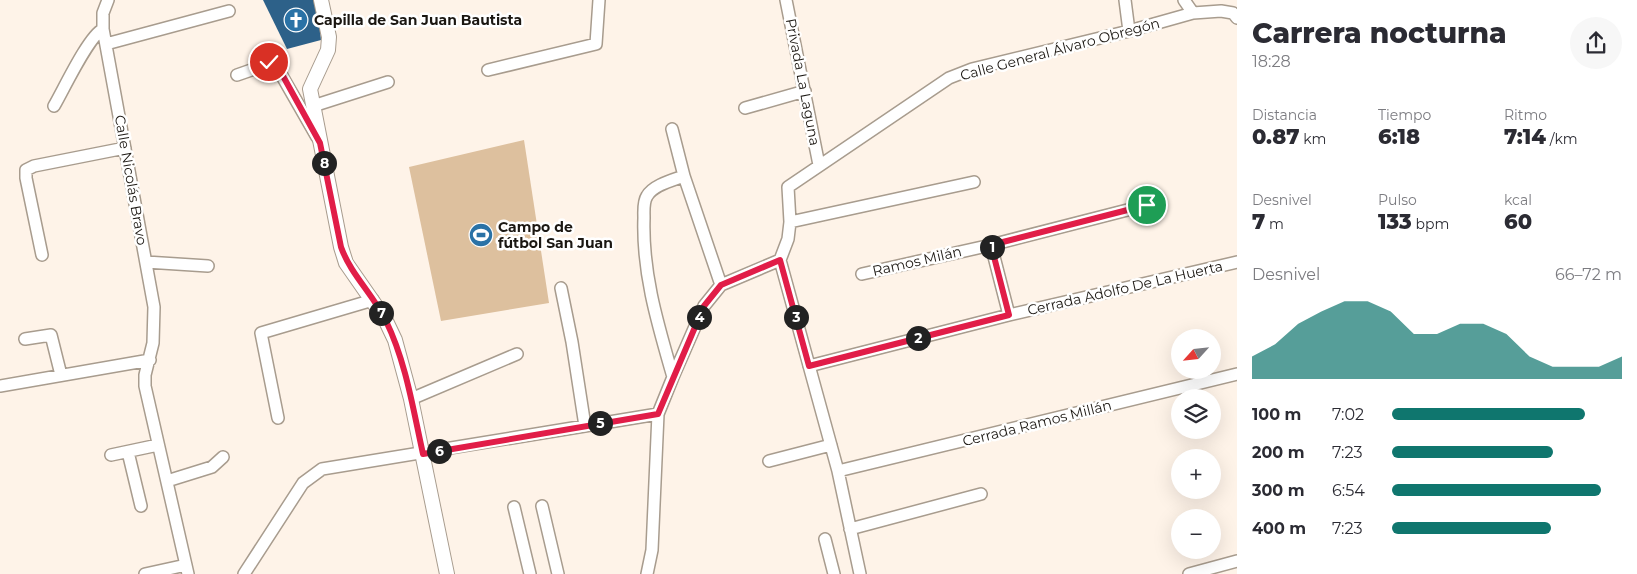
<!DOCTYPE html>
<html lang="es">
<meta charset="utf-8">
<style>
:root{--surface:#fff;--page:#f7f7f7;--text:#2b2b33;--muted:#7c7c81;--accent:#0f766e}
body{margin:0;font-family:Montserrat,sans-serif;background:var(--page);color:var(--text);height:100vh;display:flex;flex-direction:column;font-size:19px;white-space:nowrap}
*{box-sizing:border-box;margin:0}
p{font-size:16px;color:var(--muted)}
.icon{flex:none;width:28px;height:28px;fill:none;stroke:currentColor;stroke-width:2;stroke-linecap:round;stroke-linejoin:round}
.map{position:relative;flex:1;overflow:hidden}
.side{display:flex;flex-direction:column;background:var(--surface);width:400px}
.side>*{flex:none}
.needle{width:32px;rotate:243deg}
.controls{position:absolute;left:1171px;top:329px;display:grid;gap:10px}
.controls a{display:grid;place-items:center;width:50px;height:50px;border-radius:50%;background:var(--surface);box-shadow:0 5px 20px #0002;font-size:25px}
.pin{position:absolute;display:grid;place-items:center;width:42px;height:42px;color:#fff;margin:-21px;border:2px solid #fff;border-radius:50%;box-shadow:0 1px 5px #0007}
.km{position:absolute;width:25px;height:25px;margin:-12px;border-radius:50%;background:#222;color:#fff;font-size:14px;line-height:25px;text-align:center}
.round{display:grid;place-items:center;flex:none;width:52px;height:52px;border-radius:26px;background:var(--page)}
.overview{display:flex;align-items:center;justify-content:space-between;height:85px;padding:0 15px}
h1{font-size:28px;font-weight:800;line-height:38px}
.stats{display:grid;grid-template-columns:repeat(3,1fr);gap:8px;height:85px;padding:5px 15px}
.stats div{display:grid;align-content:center}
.stats b{font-size:21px;font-weight:800}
.stats small{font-size:14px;font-weight:400}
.stats p{font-size:14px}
.chart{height:140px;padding:10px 15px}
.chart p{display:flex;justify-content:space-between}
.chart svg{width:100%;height:90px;margin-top:5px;fill:var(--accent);opacity:.7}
ul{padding:0 15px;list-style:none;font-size:16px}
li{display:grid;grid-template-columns:80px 60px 1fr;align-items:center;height:38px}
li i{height:12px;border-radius:6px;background:var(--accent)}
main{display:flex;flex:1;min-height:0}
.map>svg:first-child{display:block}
.green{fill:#ddc09e}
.building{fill:#2d6189}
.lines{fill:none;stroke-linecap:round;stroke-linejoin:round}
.minor-casing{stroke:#a89c8e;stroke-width:14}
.major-casing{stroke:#a89c8e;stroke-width:16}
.minor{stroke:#fff;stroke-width:11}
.major{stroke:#fff;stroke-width:14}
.route-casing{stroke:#fff;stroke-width:10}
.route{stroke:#e11d48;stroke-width:6}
.labels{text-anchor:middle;stroke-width:5;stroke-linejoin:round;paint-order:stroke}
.poi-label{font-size:14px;font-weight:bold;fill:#1b1712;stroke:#fff;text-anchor:start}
.street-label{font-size:14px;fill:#1b1712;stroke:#fff}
</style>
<main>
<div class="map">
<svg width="1237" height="574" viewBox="0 0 1237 574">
<rect width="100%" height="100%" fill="#fef3e8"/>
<path class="green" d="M 524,140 L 549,303 L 441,321 L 409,167 Z"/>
<path class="building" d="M 263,0 L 317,0 L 321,40 L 287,49 Z"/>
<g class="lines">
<g class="minor-casing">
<path id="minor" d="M 108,0 L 103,13 L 103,29 L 154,307 L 153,343 L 145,375 L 145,386 L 188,574
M 786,0 L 819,165
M 1125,0 L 1129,31
M 1184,0 L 1193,13
M 106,44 L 229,11
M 488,70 L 596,44 L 599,0
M 237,75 L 274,62 L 317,137
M 54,106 C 64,89 88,37 103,29
M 313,106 L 388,82
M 745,108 L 805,91
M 672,129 L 684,176 L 721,285
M 790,222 L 974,182
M 991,245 L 1009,315
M 42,255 L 26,178 L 26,170 L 34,166 L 125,148
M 780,260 L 838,471 L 860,574
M 146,262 L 208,266
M 862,274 L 991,245 L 1147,205
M 561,288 L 572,342 L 585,426
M 25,339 L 51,335 L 61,375
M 809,366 L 1009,315 L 1237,262
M 673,377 C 658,325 642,273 644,218 C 644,211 643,202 647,196 C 653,185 673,180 684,176
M 0,386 L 150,360
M 411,399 L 517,354
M 278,418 L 261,333 L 373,300
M 128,452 L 141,506
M 111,455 L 158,445
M 769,461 L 831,445
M 838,471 L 1237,374
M 167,481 L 212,467 L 223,457
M 542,506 L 558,574
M 514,507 L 530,574
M 850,529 L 981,494
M 825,539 L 834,574
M 145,574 L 186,565
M 244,574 L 303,483 L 322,469 L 658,414
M 647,574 L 652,550 L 658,414 L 673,377 L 704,306 L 721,285 L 780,260 L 788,239 L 790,222 L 788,187 L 949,78 L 972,69 L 1129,31 L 1193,13 L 1221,11 L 1233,13 L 1237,18
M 1189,574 L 1237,561"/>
</g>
<g class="major-casing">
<path id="major" d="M 321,0 L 329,37 L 328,50 L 310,89 L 341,247 L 346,263 L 385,319 L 395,340 L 411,399 L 447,574"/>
</g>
<use href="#minor" class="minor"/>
<use href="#major" class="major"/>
</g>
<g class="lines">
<g class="route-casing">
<path id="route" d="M 269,62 L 274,62 L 278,67 L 320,143 L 341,247 C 351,275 373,294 386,321 C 406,362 413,409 423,454 L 658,414 L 704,306 L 721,285 L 780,260 L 809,366 L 1009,315 L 991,245 L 1147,205"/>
</g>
<use href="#route" class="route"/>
</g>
<defs>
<g id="church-disc" transform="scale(1.25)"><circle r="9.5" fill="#2a72a6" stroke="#fff"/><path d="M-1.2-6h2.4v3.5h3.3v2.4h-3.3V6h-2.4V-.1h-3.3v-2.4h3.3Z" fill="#fff"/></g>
<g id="stadium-disc" transform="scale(1.25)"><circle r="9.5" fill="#2a72a6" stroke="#fff"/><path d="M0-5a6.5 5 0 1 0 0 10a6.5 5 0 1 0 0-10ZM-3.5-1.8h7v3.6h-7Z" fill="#fff"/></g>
</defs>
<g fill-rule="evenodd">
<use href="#church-disc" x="296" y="20"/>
<use href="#stadium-disc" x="481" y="235"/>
</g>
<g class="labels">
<g class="poi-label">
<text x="314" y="25">Capilla de San Juan Bautista</text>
<text x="498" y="232">Campo de<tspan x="498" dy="16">fútbol San Juan</tspan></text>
</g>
<g class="street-label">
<text transform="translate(1060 49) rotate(-15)" y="5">Calle General Álvaro Obregón</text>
<text transform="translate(803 82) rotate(79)" y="5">Privada La Laguna</text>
<text transform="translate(131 180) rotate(80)" y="5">Calle Nicolás Bravo</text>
<text transform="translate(917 261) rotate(-13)" y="5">Ramos Milán</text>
<text transform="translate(1125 288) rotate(-13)" y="5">Cerrada Adolfo De La Huerta</text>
<text transform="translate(1037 423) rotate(-14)" y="5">Cerrada Ramos Millán</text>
</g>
</g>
</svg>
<div class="controls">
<a><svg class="needle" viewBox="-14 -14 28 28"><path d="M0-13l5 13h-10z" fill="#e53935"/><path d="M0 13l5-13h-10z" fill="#7c7c81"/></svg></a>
<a><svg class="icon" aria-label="layers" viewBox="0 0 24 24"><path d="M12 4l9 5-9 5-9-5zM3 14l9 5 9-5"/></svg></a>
<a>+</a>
<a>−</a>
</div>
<div class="pin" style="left:1147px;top:205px;background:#1e9e55"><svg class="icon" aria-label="arrive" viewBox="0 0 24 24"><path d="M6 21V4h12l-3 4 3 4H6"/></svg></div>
<div class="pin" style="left:269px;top:62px;background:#d93025"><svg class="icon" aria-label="check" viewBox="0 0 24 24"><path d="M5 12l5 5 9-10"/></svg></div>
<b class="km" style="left:992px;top:247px">1</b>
<b class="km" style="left:918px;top:338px">2</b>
<b class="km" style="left:796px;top:317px">3</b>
<b class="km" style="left:699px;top:317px">4</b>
<b class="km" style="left:600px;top:423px">5</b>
<b class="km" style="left:439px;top:451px">6</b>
<b class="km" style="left:381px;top:313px">7</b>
<b class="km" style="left:324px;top:163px">8</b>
</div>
<section class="side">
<div class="overview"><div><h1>Carrera nocturna</h1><p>18:28</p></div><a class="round"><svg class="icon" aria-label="share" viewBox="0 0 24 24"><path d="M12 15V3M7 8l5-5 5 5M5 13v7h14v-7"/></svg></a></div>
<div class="stats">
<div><p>Distancia</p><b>0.87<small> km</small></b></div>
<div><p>Tiempo</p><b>6:18</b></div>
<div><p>Ritmo</p><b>7:14<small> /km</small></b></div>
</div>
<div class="stats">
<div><p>Desnivel</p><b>7<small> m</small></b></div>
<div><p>Pulso</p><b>133<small> bpm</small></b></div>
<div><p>kcal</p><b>60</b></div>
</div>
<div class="chart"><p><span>Desnivel</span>66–72 m</p>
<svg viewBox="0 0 160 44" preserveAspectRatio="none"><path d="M0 44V33L10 27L20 17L30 11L40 6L50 6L60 11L70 22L80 22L90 17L100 17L110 22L120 33L130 38L140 38L150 38L160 33V44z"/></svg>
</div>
<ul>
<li><b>100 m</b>7:02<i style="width:84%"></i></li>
<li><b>200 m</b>7:23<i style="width:70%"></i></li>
<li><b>300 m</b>6:54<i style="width:91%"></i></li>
<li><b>400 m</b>7:23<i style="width:69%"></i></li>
</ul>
</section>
</main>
